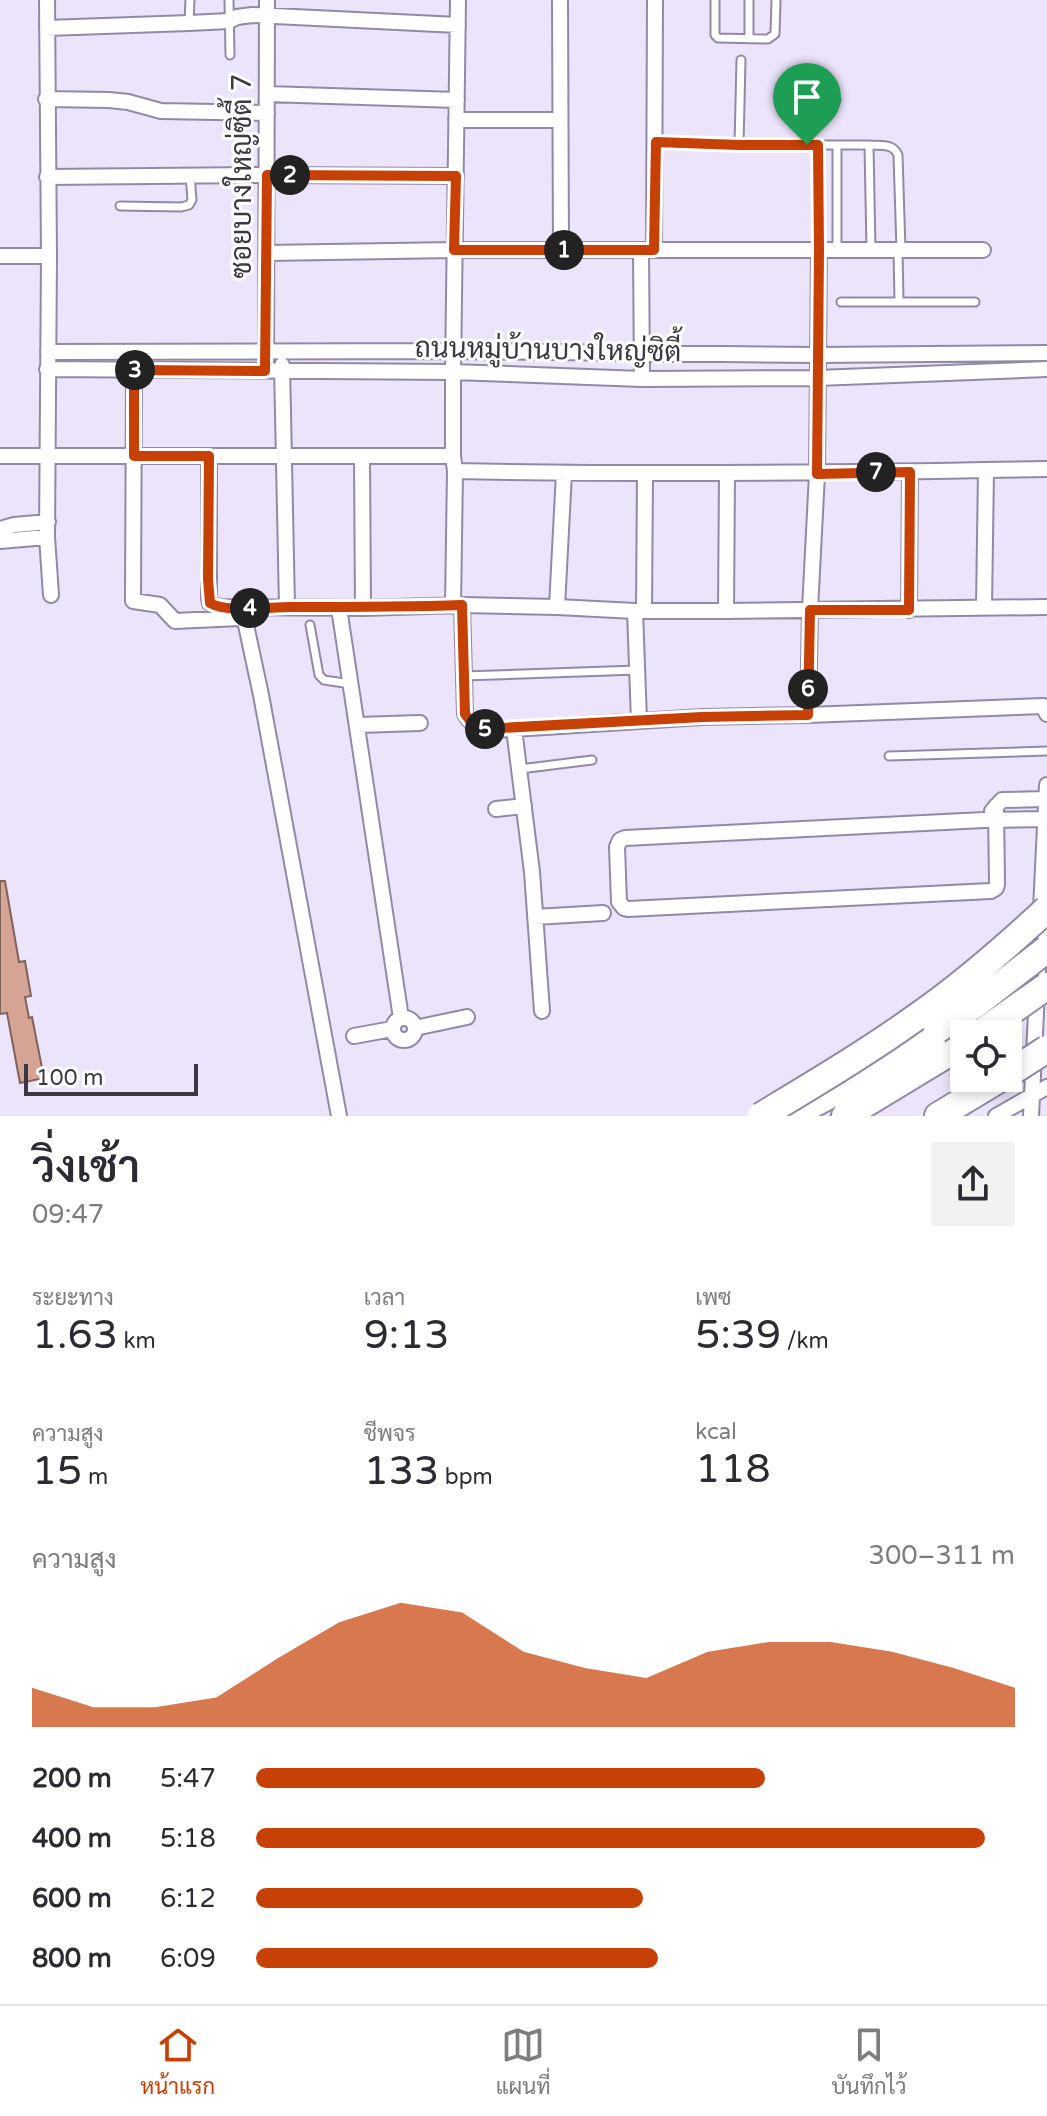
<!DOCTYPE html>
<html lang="th">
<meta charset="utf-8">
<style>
:root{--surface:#fff;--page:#f2f2f3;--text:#2b2b33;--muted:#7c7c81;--line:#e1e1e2;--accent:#c74006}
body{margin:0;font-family:"Varela Round",Sarabun,sans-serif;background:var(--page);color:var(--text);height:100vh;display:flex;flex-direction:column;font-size:30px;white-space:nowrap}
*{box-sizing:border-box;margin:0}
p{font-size:26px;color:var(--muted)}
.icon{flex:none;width:44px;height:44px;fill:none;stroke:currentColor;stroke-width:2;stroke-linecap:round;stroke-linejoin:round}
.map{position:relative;height:1116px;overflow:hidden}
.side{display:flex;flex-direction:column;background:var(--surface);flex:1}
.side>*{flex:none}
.controls{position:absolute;left:950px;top:1020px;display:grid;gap:16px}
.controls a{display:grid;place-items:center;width:72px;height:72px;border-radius:0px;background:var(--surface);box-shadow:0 4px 12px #0003;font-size:40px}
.scale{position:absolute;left:24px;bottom:20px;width:174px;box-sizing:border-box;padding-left:8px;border:4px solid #3c3843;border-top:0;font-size:22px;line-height:28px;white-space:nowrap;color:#3c3843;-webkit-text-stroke:6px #fff;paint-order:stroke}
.pin{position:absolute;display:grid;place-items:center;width:68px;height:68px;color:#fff;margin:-82px -34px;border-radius:50% 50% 50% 0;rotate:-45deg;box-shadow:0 0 8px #0007}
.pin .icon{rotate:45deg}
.km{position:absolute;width:40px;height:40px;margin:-20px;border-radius:50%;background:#222;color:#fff;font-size:22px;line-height:40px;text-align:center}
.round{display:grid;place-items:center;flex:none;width:84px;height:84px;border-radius:0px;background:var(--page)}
.head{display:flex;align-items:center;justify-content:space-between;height:136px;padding:0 32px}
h1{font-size:44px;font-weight:600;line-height:60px}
.stats{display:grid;grid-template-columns:repeat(3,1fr);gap:12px;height:136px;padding:8px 32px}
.stats div{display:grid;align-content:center}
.stats b{font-size:40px;font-weight:600}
.stats small{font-size:22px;font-weight:400}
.stats p{font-size:22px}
.chart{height:224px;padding:16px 32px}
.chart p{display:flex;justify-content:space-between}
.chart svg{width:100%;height:144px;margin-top:8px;fill:var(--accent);opacity:.7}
ul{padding:0 32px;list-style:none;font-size:26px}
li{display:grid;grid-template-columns:128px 96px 1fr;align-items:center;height:60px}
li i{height:20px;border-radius:10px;background:var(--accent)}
.menu{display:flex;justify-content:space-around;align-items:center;height:112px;border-top:2px solid var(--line);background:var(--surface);font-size:22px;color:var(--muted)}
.menu a{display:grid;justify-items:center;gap:4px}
.menu .current{color:var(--accent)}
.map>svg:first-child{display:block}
.building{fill:#d6a494;stroke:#7f635a;stroke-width:2}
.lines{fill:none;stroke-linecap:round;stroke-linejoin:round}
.lane-casing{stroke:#928aa4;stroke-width:11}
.street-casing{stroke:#928aa4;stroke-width:18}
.highway-casing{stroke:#928aa4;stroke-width:30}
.lane{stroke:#fff;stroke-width:7}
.street{stroke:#fff;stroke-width:14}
.highway{stroke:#fff;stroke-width:26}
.highway-bridge-casing{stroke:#928aa4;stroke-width:30;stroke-linecap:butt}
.highway-bridge{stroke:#fff;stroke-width:26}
.route-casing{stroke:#fff;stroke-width:16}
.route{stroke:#c74006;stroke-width:10}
.labels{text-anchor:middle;stroke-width:6;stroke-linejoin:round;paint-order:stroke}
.street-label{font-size:28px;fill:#3c3843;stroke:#fff}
</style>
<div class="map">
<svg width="1047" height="1116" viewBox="0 0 1047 1116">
<rect width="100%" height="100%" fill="#ebe4fb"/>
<path class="building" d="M 0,881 L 5,881 L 19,962 L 25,961 L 31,996 L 25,997 L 29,1018 L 32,1017 L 44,1078 L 20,1083 L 7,1013 L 0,1014 Z"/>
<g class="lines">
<g class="lane-casing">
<path id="lane" d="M 229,0 L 230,55
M 715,0 L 715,35 L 718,38 L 768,39 L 775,34 L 776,0
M 189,23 L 190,0
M 749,39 L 749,0
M 656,142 L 739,145 L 818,145 L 819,250
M 739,145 L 741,60
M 807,145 L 807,103 L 811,99 L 836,100
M 818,145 L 869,145 L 871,250
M 837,145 L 837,250
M 869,145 C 881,146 893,143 898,155 L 901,250
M 120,206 L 181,207 L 189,205 L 192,200 L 190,175
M 898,250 L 899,302
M 841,302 L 975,302
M 310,625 L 319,675 L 324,680 L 351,684
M 463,676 L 637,670
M 889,756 L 1047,751
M 520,769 L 592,760"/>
</g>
<g class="street-casing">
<path id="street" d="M 47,0 L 49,256 L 47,537 L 51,595
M 560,0 L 561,250
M 47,28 L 189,23 L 229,21 L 237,17 L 252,15 L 458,25
M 267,94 L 457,100
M 46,99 L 109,100 L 128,102 L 161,111 L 267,113
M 456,120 L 560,120
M 47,177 L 267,175 L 456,176
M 641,250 L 642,379
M 654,250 L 655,0
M 819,250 L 817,474 L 810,610 L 808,715 L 1043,706 L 1047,714
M 266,253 L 454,250 L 983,250
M 0,256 L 49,256
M 48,352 L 453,351 L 817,355 L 1047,353
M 266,360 L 267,0
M 282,365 L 287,607
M 47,369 L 453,372 L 642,379 L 817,378 L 1047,369
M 134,370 L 133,601 L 160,605 L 175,621 L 239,618 L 244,620 L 246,625 L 261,695 L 339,1116
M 0,456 L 453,456
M 209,456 L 209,598 L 210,603 L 219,607 L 363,608 L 462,605 L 557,607 L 635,611 L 726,611 L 1047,607
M 362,456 L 363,608
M 455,471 C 652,475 850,473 1047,469
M 0,529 L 14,525 L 48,522
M 0,541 L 47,537
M 462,605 L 465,714 C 477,735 493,729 514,729 L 702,717 L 808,715
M 453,606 L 455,471 L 453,456 L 453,372 L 458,0
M 557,607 L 564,473
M 339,608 L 401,1018
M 984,608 L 986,470
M 909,610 L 910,472
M 635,611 L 639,721
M 644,611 L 645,473
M 726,611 L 727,473
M 358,725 L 420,723
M 514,729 L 532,872 L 542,1011
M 996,806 L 997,884 L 996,888 L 991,891 L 628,909 L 624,908 L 619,902 L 617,847 L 620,840 L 625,838 L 984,820 L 1045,819
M 496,809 L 524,806
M 992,811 L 1002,800 L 1046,799
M 535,917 L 603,913
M393 1029a11 11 0 1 1 22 0a11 11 0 1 1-22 0Z
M 415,1028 L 467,1017
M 354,1036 L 392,1029
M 996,1116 L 1047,1087
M 1031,1116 L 1047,785"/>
</g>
<g class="highway-casing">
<path id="highway" d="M 791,1116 L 859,1079 L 937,1030
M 845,1116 L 964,1044
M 938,1116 L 1001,1078"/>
</g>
<use href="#lane" class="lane"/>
<use href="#street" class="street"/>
<use href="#highway" class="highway"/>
<g class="highway-bridge-casing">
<path id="highway-bridge" d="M 937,1030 L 976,1004 L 1047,949
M 979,1034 L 1047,986
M 1008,1074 L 1047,1049
M 761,1116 C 814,1084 868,1052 918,1016 C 964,984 1006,947 1047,909"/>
</g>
<use href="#highway-bridge" class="highway-bridge"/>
</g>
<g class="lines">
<g class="route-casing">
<path id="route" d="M 656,142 L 739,145 L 818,145 L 819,250 L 817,474 L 910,472 L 909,610 L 810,610 L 808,715 L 702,717 L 483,729 L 475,727 L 465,714 L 462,605 C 405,607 347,607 290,607 C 269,607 227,613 210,603 L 208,579 L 209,456 L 134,456 L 134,370 L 265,371 L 267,175 L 456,176 L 454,250 L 654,250 Z"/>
</g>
<use href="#route" class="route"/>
</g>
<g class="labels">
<g class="street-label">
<text transform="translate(241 176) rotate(-90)" y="10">ซอยบางใหญ่ซิตี้ 7</text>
<text transform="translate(548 349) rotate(1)" y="10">ถนนหมู่บ้านบางใหญ่ซิตี้</text>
</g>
</g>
</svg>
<div class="controls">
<a><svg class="icon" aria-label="locate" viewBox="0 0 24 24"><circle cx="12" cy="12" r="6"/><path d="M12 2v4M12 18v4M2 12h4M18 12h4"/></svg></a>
</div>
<div class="scale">100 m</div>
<div class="pin" style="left:807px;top:145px;background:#1e9e55"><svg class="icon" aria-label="arrive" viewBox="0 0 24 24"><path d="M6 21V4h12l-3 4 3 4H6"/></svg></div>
<b class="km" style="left:564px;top:250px">1</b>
<b class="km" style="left:290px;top:175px">2</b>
<b class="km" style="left:135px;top:370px">3</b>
<b class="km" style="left:250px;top:608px">4</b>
<b class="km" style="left:485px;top:729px">5</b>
<b class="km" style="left:808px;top:689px">6</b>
<b class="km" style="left:876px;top:472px">7</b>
</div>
<section class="side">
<div class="head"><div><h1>วิ่งเช้า</h1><p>09:47</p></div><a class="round"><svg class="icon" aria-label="share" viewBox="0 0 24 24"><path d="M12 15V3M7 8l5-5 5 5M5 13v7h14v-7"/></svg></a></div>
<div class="stats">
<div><p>ระยะทาง</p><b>1.63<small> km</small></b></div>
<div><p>เวลา</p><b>9:13</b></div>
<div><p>เพซ</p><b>5:39<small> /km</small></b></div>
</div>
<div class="stats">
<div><p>ความสูง</p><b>15<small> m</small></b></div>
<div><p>ชีพจร</p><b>133<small> bpm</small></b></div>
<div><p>kcal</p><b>118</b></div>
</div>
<div class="chart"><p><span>ความสูง</span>300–311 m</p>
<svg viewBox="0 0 160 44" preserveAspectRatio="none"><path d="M0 44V32L10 38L20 38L30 35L40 23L50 12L60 6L70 9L80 21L90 26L100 29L110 21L120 18L130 18L140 21L150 26L160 32V44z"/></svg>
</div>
<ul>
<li><b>200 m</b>5:47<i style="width:67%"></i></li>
<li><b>400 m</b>5:18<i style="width:96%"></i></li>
<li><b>600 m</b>6:12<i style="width:51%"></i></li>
<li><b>800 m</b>6:09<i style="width:53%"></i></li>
</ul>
</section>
<nav class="menu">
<a class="current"><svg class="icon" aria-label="home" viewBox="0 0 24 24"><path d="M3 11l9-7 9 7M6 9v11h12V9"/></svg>หน้าแรก</a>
<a><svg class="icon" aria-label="map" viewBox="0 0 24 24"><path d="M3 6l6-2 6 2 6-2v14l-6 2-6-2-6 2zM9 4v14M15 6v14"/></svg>แผนที่</a>
<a><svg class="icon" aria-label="saved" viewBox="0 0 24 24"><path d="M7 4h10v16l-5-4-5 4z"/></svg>บันทึกไว้</a>
</nav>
